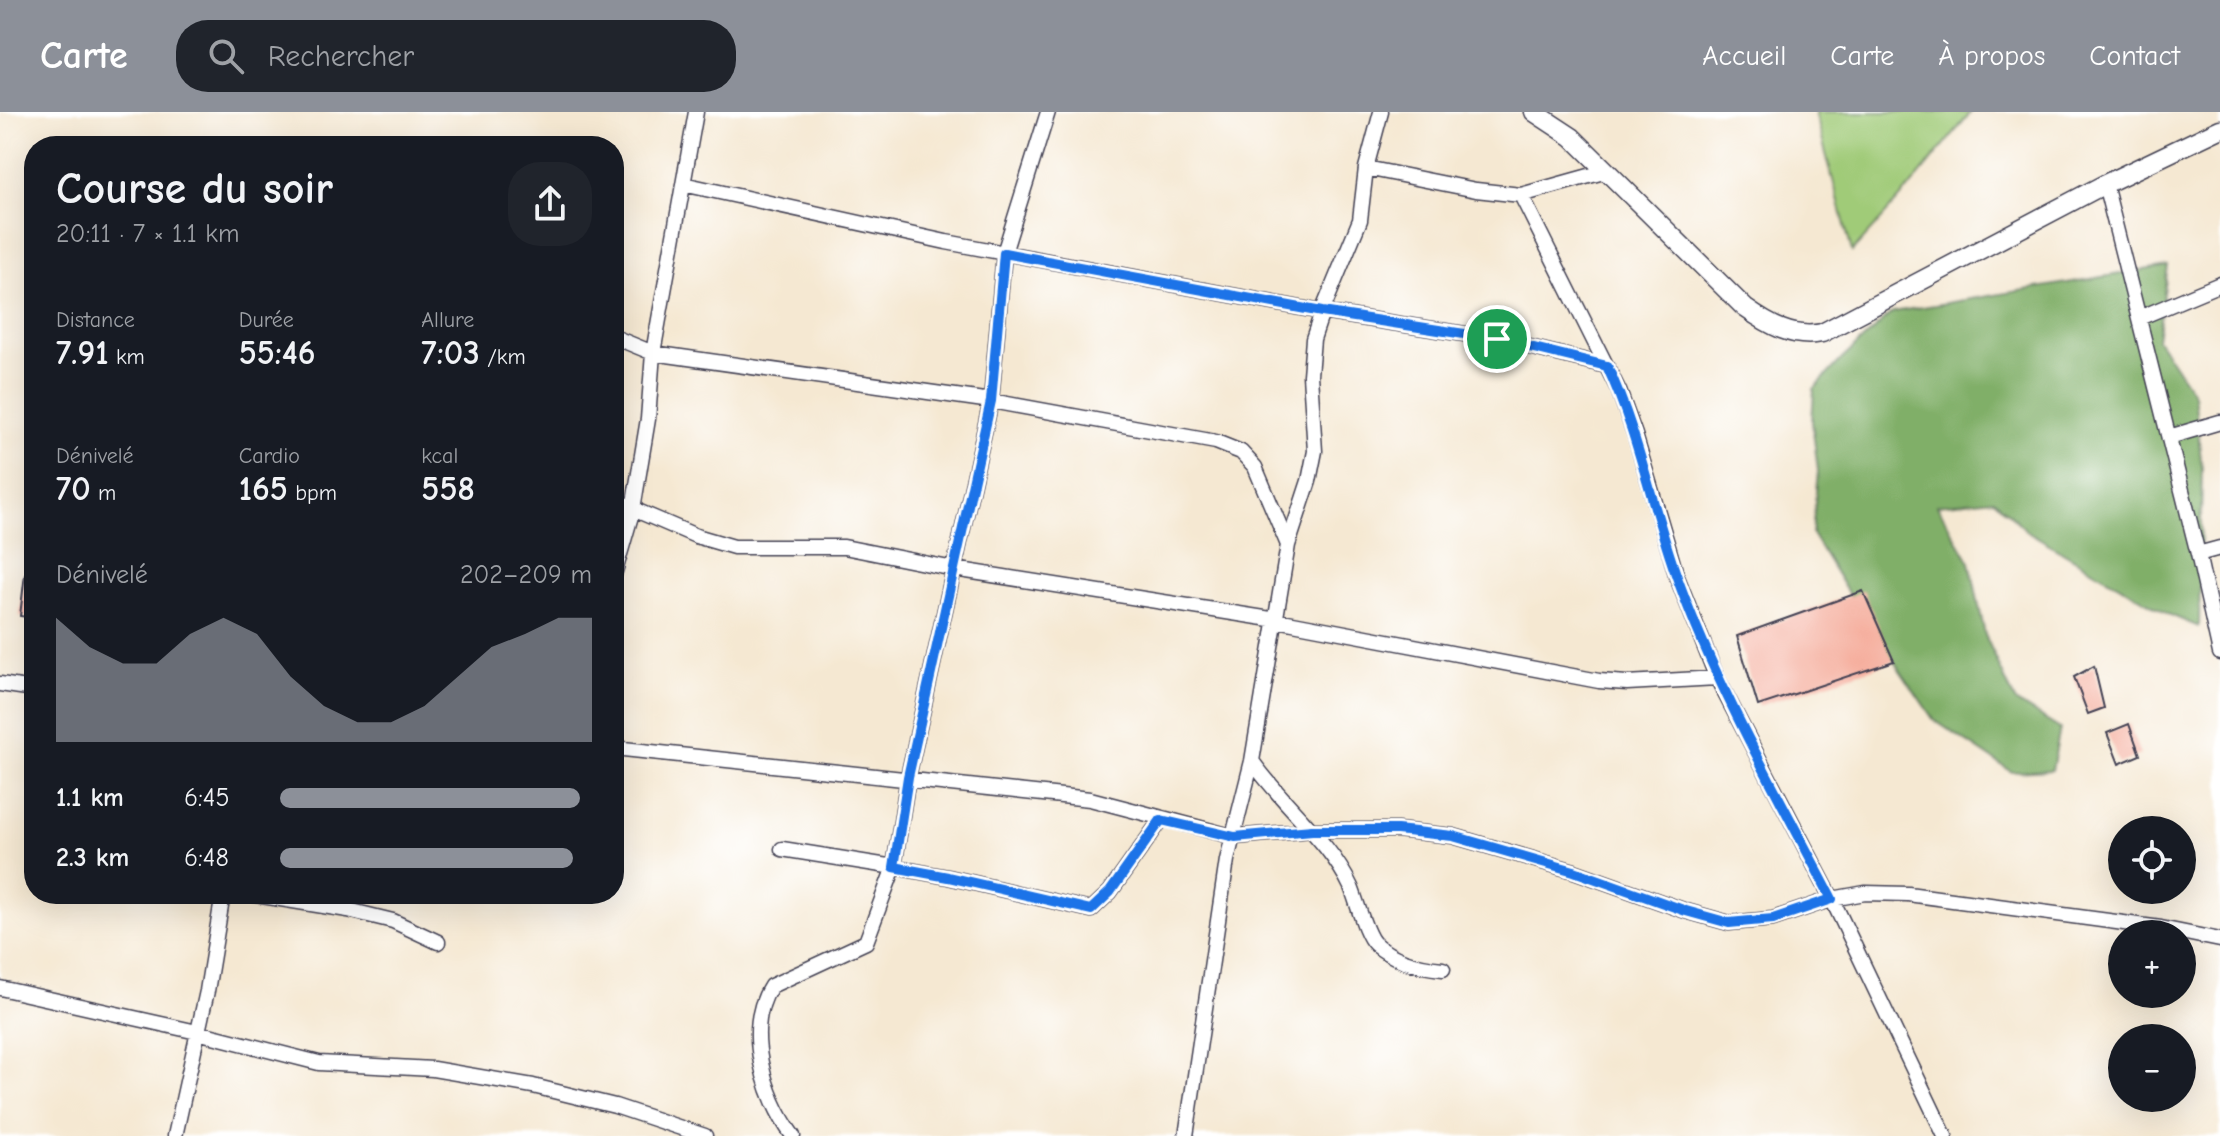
<!DOCTYPE html>
<html lang="fr">
<meta charset="utf-8">
<style>
:root{--surface:#171b24;--page:#20242c;--text:#f1f3f6;--muted:#9ea1a6;--accent:#8c9099}
body{margin:0;font-family:"Comic Neue",sans-serif;background:var(--page);color:var(--text);height:100vh;display:flex;flex-direction:column;font-size:30px;white-space:nowrap}
*{box-sizing:border-box;margin:0}
p{font-size:26px;color:var(--muted)}
.icon{flex:none;width:44px;height:44px;fill:none;stroke:currentColor;stroke-width:2;stroke-linecap:round;stroke-linejoin:round}
.map{position:relative;flex:1;overflow:hidden}
.sheet{position:absolute;left:24px;top:24px;width:600px;height:768px;display:flex;flex-direction:column;background:var(--surface);border-radius:32px;box-shadow:0 8px 32px #0002}
.sheet>*{flex:none}
.buttons{position:absolute;left:2108px;top:704px;display:grid;gap:16px}
.buttons a{display:grid;place-items:center;width:88px;height:88px;border-radius:50%;background:var(--surface);box-shadow:0 8px 32px #0002;font-size:40px}
.pin{position:absolute;display:grid;place-items:center;width:68px;height:68px;color:#fff;margin:-34px;border:4px solid #fff;border-radius:50%;box-shadow:0 2px 8px #0007}
.round{display:grid;place-items:center;flex:none;width:84px;height:84px;border-radius:32px;background:var(--page)}
.summary{display:flex;align-items:center;justify-content:space-between;height:136px;padding:0 32px}
h1{font-size:44px;font-weight:700;line-height:60px}
.metrics{display:grid;grid-template-columns:repeat(3,1fr);gap:12px;height:136px;padding:8px 32px}
.metrics div{display:grid;align-content:center}
.metrics b{font-size:34px;font-weight:700}
.metrics small{font-size:22px;font-weight:400}
.metrics p{font-size:22px}
.chart{height:224px;padding:16px 32px}
.chart p{display:flex;justify-content:space-between}
.chart svg{width:100%;height:144px;margin-top:8px;fill:var(--accent);opacity:.7}
ul{padding:0 32px;list-style:none;font-size:26px}
li{display:grid;grid-template-columns:128px 96px 1fr;align-items:center;height:60px}
li i{height:20px;border-radius:10px;background:var(--accent)}
header{display:flex;align-items:center;gap:48px;box-sizing:border-box;height:112px;padding:0 40px;background:var(--accent);color:#fff}
header strong{font-size:38px}
nav{display:flex;gap:44px;margin-inline-start:auto;font-size:28px}
.search{width:560px;height:72px;background:var(--page);display:flex;align-items:center;gap:20px;box-sizing:border-box;padding:0 28px;border-radius:32px;color:var(--muted);font-size:30px}
.map>svg:first-child{display:block}
.green{fill:#a0cb78;stroke:#61765a;stroke-width:2}
.forest{fill:#80af68;stroke:#516852;stroke-width:2}
.building{fill:#f5ae9d}
.lines{fill:none;stroke-linecap:round;stroke-linejoin:round}
.minor-casing{stroke:#424052;stroke-width:17}
.tertiary-casing{stroke:#424052;stroke-width:21}
.minor{stroke:#fff;stroke-width:14}
.tertiary{stroke:#fff;stroke-width:18}
.route-casing{stroke:#fff;stroke-width:16}
.route{stroke:#1a73e8;stroke-width:10}
</style>
<header>
<strong>Carte</strong>
<div class="search"><svg class="icon" aria-label="search" viewBox="0 0 24 24"><circle cx="10" cy="10" r="6"/><path d="M15 15l6 6"/></svg>Rechercher</div>
<nav><a>Accueil</a><a>Carte</a><a>À propos</a><a>Contact</a></nav>
</header>
<div class="map">
<svg width="2220" height="1024" viewBox="0 0 2220 1024">
<rect width="100%" height="100%" fill="#fff"/>
<filter id="ink" filterUnits="userSpaceOnUse"><feTurbulence type="fractalNoise" baseFrequency=".0125" numOctaves="2"/><feDisplacementMap in="SourceGraphic" scale="16" xChannelSelector="R" yChannelSelector="G"/><feConvolveMatrix kernelMatrix="1 2 1 2 8 2 1 2 1" color-interpolation-filters="sRGB"/></filter>
<filter id="wash" filterUnits="userSpaceOnUse"><feTurbulence type="fractalNoise" baseFrequency=".006" numOctaves="4" result="noise"/><feDisplacementMap in="SourceGraphic" scale="32" xChannelSelector="R" yChannelSelector="G"/><feGaussianBlur stdDeviation="1.8" result="paint"/><feColorMatrix in="noise" values="0 0 0 0 0 0 0 0 0 0 0 0 0 0 0 0 0 1.4 0 .05"/><feComposite in="paint" operator="in"/></filter>
<g filter="url(#wash)">
<rect width="100%" height="100%" fill="#f5e8d2"/>
<path class="green" d="M 1815,0 L 1971,0 L 1911,74 L 1852,140 Z"/>
<path class="forest" d="M 2168,154 L 2157,227 L 2194,282 L 2202,357 L 2199,515 L 2168,502 L 2027,419 L 1994,387 L 1937,393 L 1970,450 L 1985,523 L 2015,589 L 2060,617 L 2052,658 L 2012,660 L 1934,608 L 1854,491 L 1812,422 L 1818,359 L 1812,310 L 1814,277 L 1842,247 L 1893,200 Z"/>
<g id="blocks">
<path class="building" d="M 25,462 L 34,462 L 34,506 L 20,504 Z
M 1863,479 L 1894,549 L 1758,594 L 1737,524 Z
M 2094,554 L 2104,596 L 2088,602 L 2074,565 Z
M 2129,612 L 2140,643 L 2119,652 L 2107,621 Z"/>
</g>
</g>
<g filter="url(#ink)">
<use href="#blocks" fill-opacity="0" stroke="#424052" stroke-width="2"/>
<g class="lines">
<g class="minor-casing">
<path id="minor" d="M 1381,0 L 1366,56 L 1360,108 L 1322,200 L 1497,227 L 1607,254
M 1366,56 L 1476,78 L 1521,83 L 1607,59
M 683,72 L 946,130 L 1322,200 L 1313,227 L 1310,263 L 1315,339 L 1309,369 L 1288,433 L 1252,649 L 1227,748 L 1186,1024
M 2105,72 L 2198,442 L 2220,541
M 1521,83 L 1619,279 L 1635,323 L 1677,465 L 1717,566 L 1832,787 L 1945,1024
M 2139,206 L 2220,172
M 614,225 L 653,241 L 991,289 L 1216,330 L 1241,340 L 1255,355 L 1288,433
M 2169,325 L 2220,310
M 614,387 L 633,397 L 648,307 L 653,241 L 696,0
M 2198,442 L 2220,436
M 614,463 L 633,397 L 696,424 L 734,435 L 844,435 L 954,457 L 1277,508 L 1599,569 L 1627,571 L 1717,566
M 0,572 L 34,577
M 614,636 L 1090,687 L 1235,725 L 1312,718 L 1397,718 L 1453,724 L 1574,759 L 1686,799 L 1729,811 L 1773,807 L 1832,787 L 1865,781 L 1908,782 L 2161,816 L 2220,828
M 1252,649 C 1282,692 1329,728 1351,775 C 1357,789 1365,823 1375,832 C 1393,848 1420,855 1443,857
M 782,737 L 894,755 L 908,665 L 991,289 L 1004,141 L 1048,0
M 250,782 L 348,798 L 393,809 L 438,830
M 0,876 L 197,920 L 319,951 L 433,957 L 533,974 L 615,994 L 705,1024
M 175,1024 L 207,879 L 223,782
M 793,1024 C 765,985 743,918 771,874 L 866,830 L 894,755 L 948,765 L 1091,798 L 1110,780 L 1161,708"/>
</g>
<g class="tertiary-casing">
<path id="tertiary" d="M 1534,0 L 1572,25 L 1745,196 C 1769,213 1793,227 1822,221 L 2105,72 L 2220,17"/>
</g>
<use href="#minor" class="minor"/>
<use href="#tertiary" class="tertiary"/>
</g>
</g>
<g class="lines" filter="url(#ink)">
<g class="route-casing">
<path id="route" d="M 1004,141 L 1322,200 L 1497,227 L 1607,254 C 1639,322 1652,397 1678,468 C 1719,580 1777,681 1832,787 L 1773,807 L 1729,811 L 1686,799 L 1574,759 L 1453,724 L 1397,718 L 1312,718 L 1235,725 L 1161,708 L 1110,780 L 1091,798 L 948,765 L 894,755 L 908,665 L 991,289 Z"/>
</g>
<use href="#route" class="route"/>
</g>
</svg>
<div class="buttons">
<a><svg class="icon" aria-label="locate" viewBox="0 0 24 24"><circle cx="12" cy="12" r="6"/><path d="M12 2v4M12 18v4M2 12h4M18 12h4"/></svg></a>
<a>+</a>
<a>−</a>
</div>
<div class="pin" style="left:1497px;top:227px;background:#1e9e55"><svg class="icon" aria-label="arrive" viewBox="0 0 24 24"><path d="M6 21V4h12l-3 4 3 4H6"/></svg></div>
<section class="sheet">
<div class="summary"><div><h1>Course du soir</h1><p>20:11 · 7 × 1.1 km</p></div><a class="round"><svg class="icon" aria-label="share" viewBox="0 0 24 24"><path d="M12 15V3M7 8l5-5 5 5M5 13v7h14v-7"/></svg></a></div>
<div class="metrics">
<div><p>Distance</p><b>7.91<small> km</small></b></div>
<div><p>Durée</p><b>55:46</b></div>
<div><p>Allure</p><b>7:03<small> /km</small></b></div>
</div>
<div class="metrics">
<div><p>Dénivelé</p><b>70<small> m</small></b></div>
<div><p>Cardio</p><b>165<small> bpm</small></b></div>
<div><p>kcal</p><b>558</b></div>
</div>
<div class="chart"><p><span>Dénivelé</span>202–209 m</p>
<svg viewBox="0 0 160 44" preserveAspectRatio="none"><path d="M0 44V6L10 15L20 20L30 20L40 11L50 6L60 11L70 24L80 33L90 38L100 38L110 33L120 24L130 15L140 11L150 6L160 6V44z"/></svg>
</div>
<ul>
<li><b>1.1 km</b>6:45<i style="width:96%"></i></li>
<li><b>2.3 km</b>6:48<i style="width:94%"></i></li>
</ul>
</section>
</div>
